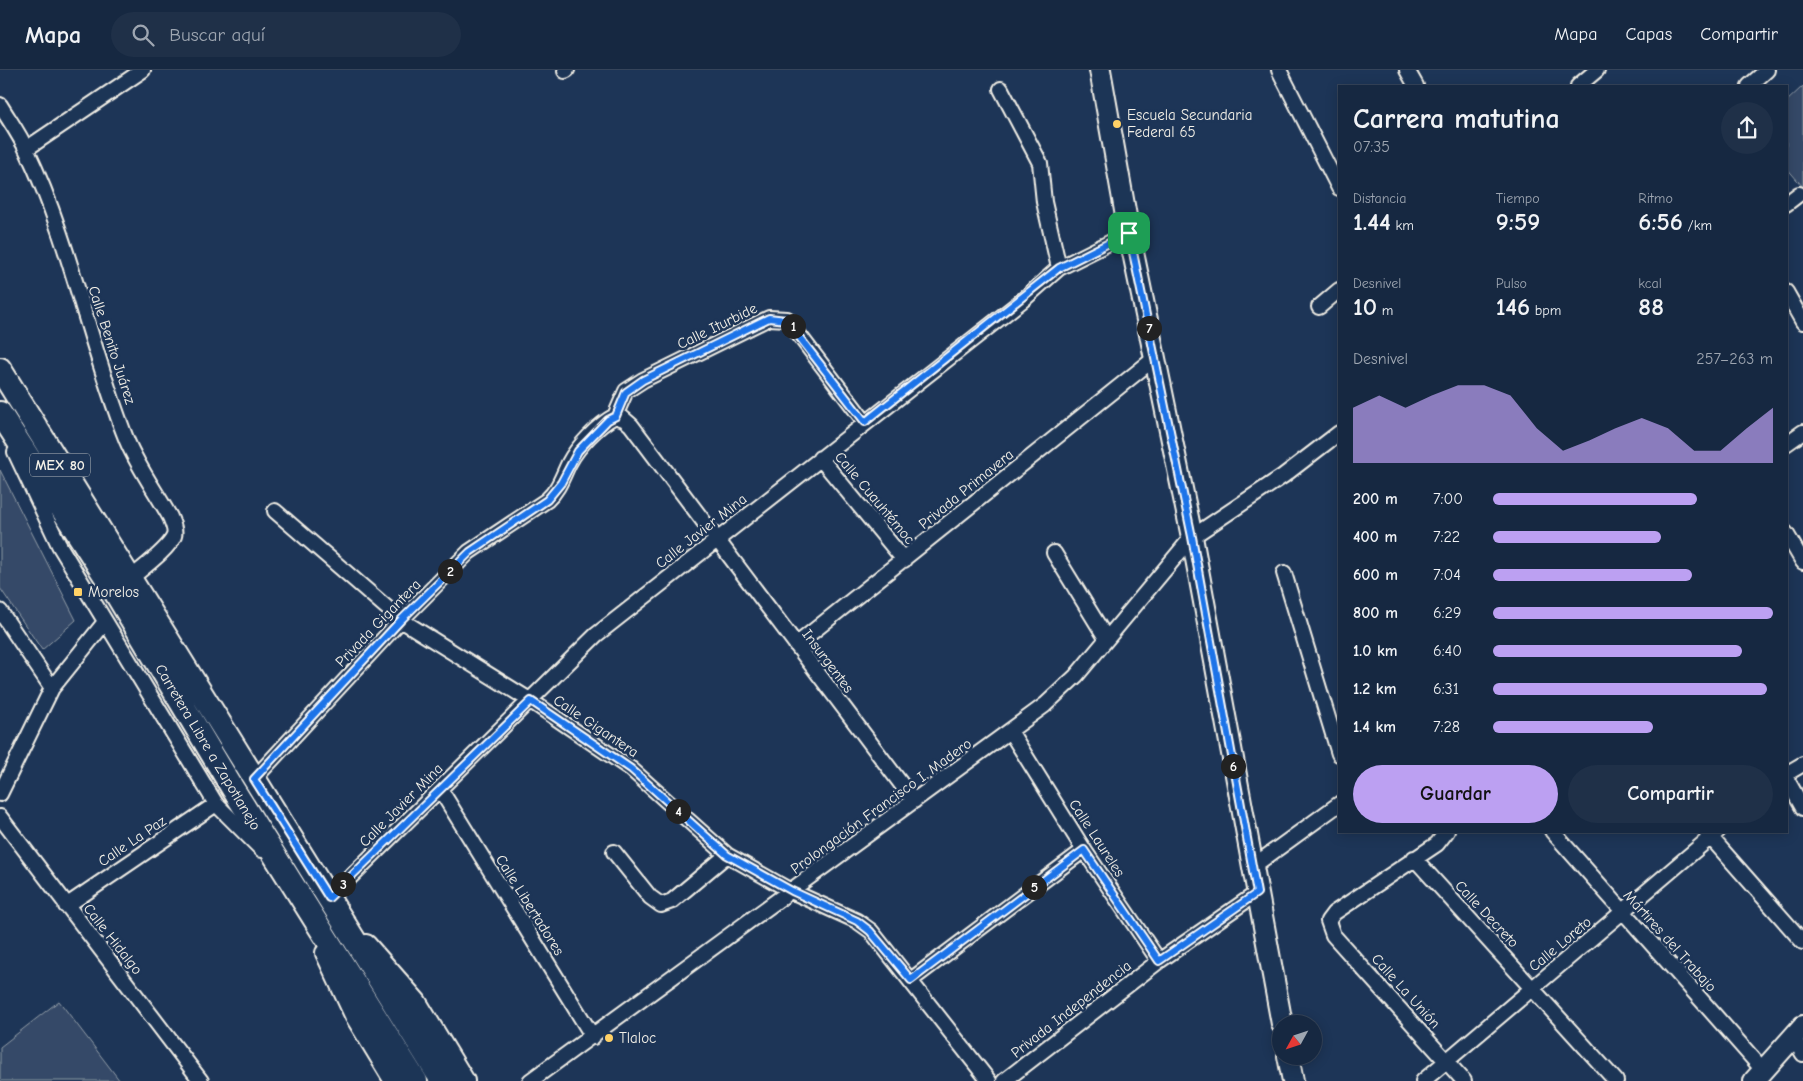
<!DOCTYPE html>
<html lang="es">
<meta charset="utf-8">
<style>
:root{--surface:#162841;--page:#1f3048;--text:#f1f3f6;--muted:#9ea6b1;--line:#35445a;--accent:#bca0f2}
body{margin:0;font-family:"Comic Neue",sans-serif;background:var(--page);color:var(--text);height:100vh;display:flex;flex-direction:column;font-size:19px;white-space:nowrap}
*{box-sizing:border-box;margin:0}
p{font-size:16px;color:var(--muted)}
.icon{flex:none;width:28px;height:28px;fill:none;stroke:currentColor;stroke-width:2;stroke-linecap:round;stroke-linejoin:round}
.map{position:relative;flex:1;overflow:hidden}
.details{position:absolute;left:1338px;top:15px;width:450px;height:748px;display:flex;flex-direction:column;background:var(--surface);border-radius:0px;box-shadow:0 2px 12px #0003,0 0 0 1px var(--line)}
.details>*{flex:none}
.needle{width:32px;rotate:230deg}
.controls{position:absolute;left:1272px;top:945px;display:grid;gap:10px}
.controls a{display:grid;place-items:center;width:50px;height:50px;border-radius:50%;background:var(--surface);box-shadow:0 2px 12px #0003,0 0 0 1px var(--line);font-size:25px}
.pin{position:absolute;display:grid;place-items:center;width:42px;height:42px;color:#fff;margin:-21px;border-radius:10px;box-shadow:0 2px 8px #0006}
.km{position:absolute;width:25px;height:25px;margin:-12px;border-radius:50%;background:#222;color:#fff;font-size:14px;line-height:25px;text-align:center}
.round{display:grid;place-items:center;flex:none;width:52px;height:52px;border-radius:26px;background:var(--page)}
.overview{display:flex;align-items:center;justify-content:space-between;height:85px;padding:0 15px}
h1{font-size:28px;font-weight:700;line-height:38px}
.figures{display:grid;grid-template-columns:repeat(3,1fr);gap:8px;height:85px;padding:5px 15px}
.figures div{display:grid;align-content:center}
.figures b{font-size:25px;font-weight:700}
.figures small{font-size:14px;font-weight:400}
.figures p{font-size:14px}
.chart{height:140px;padding:10px 15px}
.chart p{display:flex;justify-content:space-between}
.chart svg{width:100%;height:90px;margin-top:5px;fill:var(--accent);opacity:.7}
.action{display:flex;gap:10px;margin-top:auto;padding:10px 15px}
.action a{flex:1;height:58px;border-radius:30px;background:var(--accent);color:#111;font-size:20px;font-weight:700;line-height:58px;text-align:center}
.action a+a{background:var(--page);color:var(--text)}
ul{padding:0 15px;list-style:none;font-size:16px}
li{display:grid;grid-template-columns:80px 60px 1fr;align-items:center;height:38px}
li i{height:12px;border-radius:6px;background:var(--accent)}
header{display:flex;align-items:center;gap:30px;box-sizing:border-box;height:70px;padding:0 25px;background:var(--surface);border-bottom:1px solid var(--line)}
header strong{font-size:24px}
nav{display:flex;gap:28px;margin-inline-start:auto;font-size:18px}
.search{width:350px;height:45px;background:var(--page);display:flex;align-items:center;gap:12px;box-sizing:border-box;padding:0 18px;border-radius:28px;color:var(--muted);font-size:19px}
.map>svg:first-child{display:block}
.green{fill:#354a67;stroke:#949ea8}
.lines{fill:none;stroke-linecap:round;stroke-linejoin:round}
.street-casing{stroke:#f4f1e8;stroke-width:18}
.secondary-casing{stroke:#f4f1e8;stroke-width:24}
.primary-casing{stroke:#f4f1e8;stroke-width:26}
.street{stroke:#1d3557;stroke-width:14}
.secondary{stroke:#1d3557;stroke-width:20}
.primary{stroke:#1d3557;stroke-width:22}
.route-casing{stroke:#fff;stroke-width:10}
.route{stroke:#1a73e8;stroke-width:6}
.poi-dot{fill:#ffd166;stroke:#1d3557;stroke-width:2}
.labels{text-anchor:middle;stroke-width:5;stroke-linejoin:round;paint-order:stroke}
.shield{fill:#1d3557;stroke:#b4b9bc;stroke-width:1}
.shield-label{font-size:14px;font-weight:bold;fill:#f4f1e8}
.poi-label{font-size:15px;fill:#f4f1e8;stroke:#1d3557;text-anchor:start}
.street-label{font-size:15px;fill:#f4f1e8;stroke:#1d3557}
</style>
<header>
<strong>Mapa</strong>
<div class="search"><svg class="icon" aria-label="search" viewBox="0 0 24 24"><circle cx="10" cy="10" r="6"/><path d="M15 15l6 6"/></svg>Buscar aquí</div>
<nav><a>Mapa</a><a>Capas</a><a>Compartir</a></nav>
</header>
<div class="map">
<svg width="1803" height="1011" viewBox="0 0 1803 1011">
<rect width="100%" height="100%" fill="#1d3557"/>
<filter id="ink" filterUnits="userSpaceOnUse"><feTurbulence type="fractalNoise" baseFrequency=".02" numOctaves="2"/><feDisplacementMap in="SourceGraphic" scale="10" xChannelSelector="R" yChannelSelector="G"/><feConvolveMatrix kernelMatrix="1 2 1 2 8 2 1 2 1" color-interpolation-filters="sRGB"/></filter>
<g filter="url(#ink)">
<path class="green" d="M 1803,16 L 1803,117 L 1786,97 L 1786,32 Z
M 0,400 L 76,550 L 42,580 L 0,518 Z
M 59,931 L 120,1011 L 0,1011 L 0,977 Z"/>
<g class="lines">
<g class="street-casing">
<path id="street" d="M 1279,0 L 1339,118
M 1407,0 L 1416,16
M 565,1 L 567,0
M 1578,16 L 1597,0
M 1749,16 L 1767,0
M 1001,19 L 1040,93 L 1044,132 L 1059,198
M 0,35 C 9,50 20,65 27,81 C 71,173 89,276 127,371 C 138,397 156,422 170,447 C 172,452 176,460 174,466 C 169,479 140,500 130,509
M 26,79 L 143,0
M 1786,134 L 1799,124
M 1786,222 L 1803,252
M 1319,237 L 1339,220
M 615,346 L 624,349 L 631,355 L 914,731
M 615,346 L 626,321 L 643,310 L 769,248 L 787,249 L 865,352
M 1786,374 L 1803,362
M 15,382 L 59,475 L 216,734 L 262,780
M 820,388 L 904,490
M 275,441 L 401,550 L 531,631 L 631,699 L 727,785 L 791,821 L 857,851 L 871,861 L 989,1011
M 1786,463 L 1803,492
M 1054,483 L 1106,568
M 1284,503 L 1339,684
M 0,541 L 52,618
M 796,575 L 1155,288
M 1010,661 L 1084,780 L 1159,891
M 1786,704 L 1803,694
M 1786,708 L 1803,738
M 254,709 L 401,550 L 469,482 L 547,430 C 559,419 562,407 569,393 C 578,376 598,355 615,346
M 440,719 L 593,967
M 0,724 L 52,618 L 105,552
M 0,747 L 201,1011
M 1447,761 L 1437,774 L 1334,843 L 1328,851 L 1333,865 L 1464,1011
M 1552,761 L 1764,1001
M 1706,762 L 1803,872
M 614,782 L 650,827 L 661,835 L 672,831 L 727,785
M 1414,788 L 1616,1011
M 1252,797 L 1339,734
M 329,828 L 596,565 L 1024,229 L 1059,198 L 1129,163
M 66,836 L 216,734
M 911,910 L 1084,780
M 1793,967 L 1803,984
M 530,1011 L 1045,635 L 1076,606 L 1192,467 L 1283,406 L 1339,363
M 1004,1011 L 1159,891 L 1257,823
M 1423,1011 L 1718,761"/>
</g>
<g class="secondary-casing">
<path id="secondary" d="M 1100,0 L 1129,163 L 1192,467 L 1282,954
M 366,875 L 416,932 L 464,1011
M 326,883 L 355,945 L 395,1011
M 1288,986 L 1293,1011
M 1754,1011 L 1803,956"/>
</g>
<g class="primary-casing">
<path id="primary" d="M 0,299 L 442,1011
M 0,343 L 109,512 L 233,719 L 416,1011"/>
</g>
<use href="#street" class="street"/>
<use href="#secondary" class="secondary"/>
<use href="#primary" class="primary"/>
</g>
</g>
<g class="lines" filter="url(#ink)">
<g class="route-casing">
<path id="route" d="M 1129,163 L 1192,467 L 1257,823 L 1159,891 L 1084,780 L 911,910 L 870,861 L 857,851 L 792,821 L 727,785 L 631,699 L 531,631 L 329,828 L 254,709 L 401,550 L 470,482 L 547,430 L 561,413 L 578,381 L 608,350 L 616,346 L 626,322 L 643,310 L 769,248 L 786,250 L 865,352 L 1059,198 Z"/>
</g>
<use href="#route" class="route"/>
</g>
<g class="poi-dot">
<circle cx="1117" cy="54" r="5"/>
<rect x="73" y="517" width="10" height="10" rx="2.5"/>
<circle cx="609" cy="968" r="5"/>
</g>
<g class="labels">
<rect class="shield" x="30" y="383.5" width="60" height="23" rx="4"/>
<g class="shield-label">
<text x="60" y="400">MEX 80</text>
</g>
<g class="poi-label">
<text x="1127" y="50">Escuela Secundaria<tspan x="1127" dy="17">Federal 65</tspan></text>
<text x="88" y="527">Morelos</text>
<text x="619" y="973">Tlaloc</text>
</g>
<g class="street-label">
<text transform="translate(717 256) rotate(-26)" y="5">Calle Iturbide</text>
<text transform="translate(112 275) rotate(72)" y="5">Calle Benito Juárez</text>
<text transform="translate(966 419) rotate(-39)" y="5">Privada Primavera</text>
<text transform="translate(875 428) rotate(50)" y="5">Calle Cuauhtémoc</text>
<text transform="translate(701 461) rotate(-38)" y="5">Calle Javier Mina</text>
<text transform="translate(378 553) rotate(-46)" y="5">Privada Gigantera</text>
<text transform="translate(828 591) rotate(53)" y="5">Insurgentes</text>
<text transform="translate(596 656) rotate(34)" y="5">Calle Gigantera</text>
<text transform="translate(208 677) rotate(59)" y="5">Carretera Libre a Zapotlanejo</text>
<text transform="translate(401 735) rotate(-45)" y="5">Calle Javier Mina</text>
<text transform="translate(881 736) rotate(-36)" y="5">Prolongación Francisco I. Madero</text>
<text transform="translate(1097 768) rotate(57)" y="5">Calle Laureles</text>
<text transform="translate(132 771) rotate(-34)" y="5">Calle La Paz</text>
<text transform="translate(530 835) rotate(58)" y="5">Calle Libertadores</text>
<text transform="translate(1487 844) rotate(47)" y="5">Calle Decreto</text>
<text transform="translate(113 869) rotate(52)" y="5">Calle Hidalgo</text>
<text transform="translate(1670 871) rotate(48)" y="5">Mártires del Trabajo</text>
<text transform="translate(1560 874) rotate(-40)" y="5">Calle Loreto</text>
<text transform="translate(1406 921) rotate(48)" y="5">Calle La Unión</text>
<text transform="translate(1071 939) rotate(-38)" y="5">Privada Independencia</text>
</g>
</g>
</svg>
<div class="controls">
<a><svg class="needle" viewBox="-14 -14 28 28"><path d="M0-13l5 13h-10z" fill="#e53935"/><path d="M0 13l5-13h-10z" fill="#9ea6b1"/></svg></a>
</div>
<div class="pin" style="left:1129px;top:163px;background:#1e9e55"><svg class="icon" aria-label="arrive" viewBox="0 0 24 24"><path d="M6 21V4h12l-3 4 3 4H6"/></svg></div>
<b class="km" style="left:793px;top:256px">1</b>
<b class="km" style="left:450px;top:501px">2</b>
<b class="km" style="left:343px;top:814px">3</b>
<b class="km" style="left:678px;top:741px">4</b>
<b class="km" style="left:1034px;top:817px">5</b>
<b class="km" style="left:1233px;top:696px">6</b>
<b class="km" style="left:1149px;top:258px">7</b>
<section class="details">
<div class="overview"><div><h1>Carrera matutina</h1><p>07:35</p></div><a class="round"><svg class="icon" aria-label="share" viewBox="0 0 24 24"><path d="M12 15V3M7 8l5-5 5 5M5 13v7h14v-7"/></svg></a></div>
<div class="figures">
<div><p>Distancia</p><b>1.44<small> km</small></b></div>
<div><p>Tiempo</p><b>9:59</b></div>
<div><p>Ritmo</p><b>6:56<small> /km</small></b></div>
</div>
<div class="figures">
<div><p>Desnivel</p><b>10<small> m</small></b></div>
<div><p>Pulso</p><b>146<small> bpm</small></b></div>
<div><p>kcal</p><b>88</b></div>
</div>
<div class="chart"><p><span>Desnivel</span>257–263 m</p>
<svg viewBox="0 0 160 44" preserveAspectRatio="none"><path d="M0 44V17L10 11L20 17L30 11L40 6L50 6L60 11L70 27L80 38L90 33L100 27L110 22L120 27L130 38L140 38L150 27L160 17V44z"/></svg>
</div>
<ul>
<li><b>200 m</b>7:00<i style="width:73%"></i></li>
<li><b>400 m</b>7:22<i style="width:60%"></i></li>
<li><b>600 m</b>7:04<i style="width:71%"></i></li>
<li><b>800 m</b>6:29<i style="width:100%"></i></li>
<li><b>1.0 km</b>6:40<i style="width:89%"></i></li>
<li><b>1.2 km</b>6:31<i style="width:98%"></i></li>
<li><b>1.4 km</b>7:28<i style="width:57%"></i></li>
</ul>
<div class="action"><a>Guardar</a><a>Compartir</a></div>
</section>
</div>
